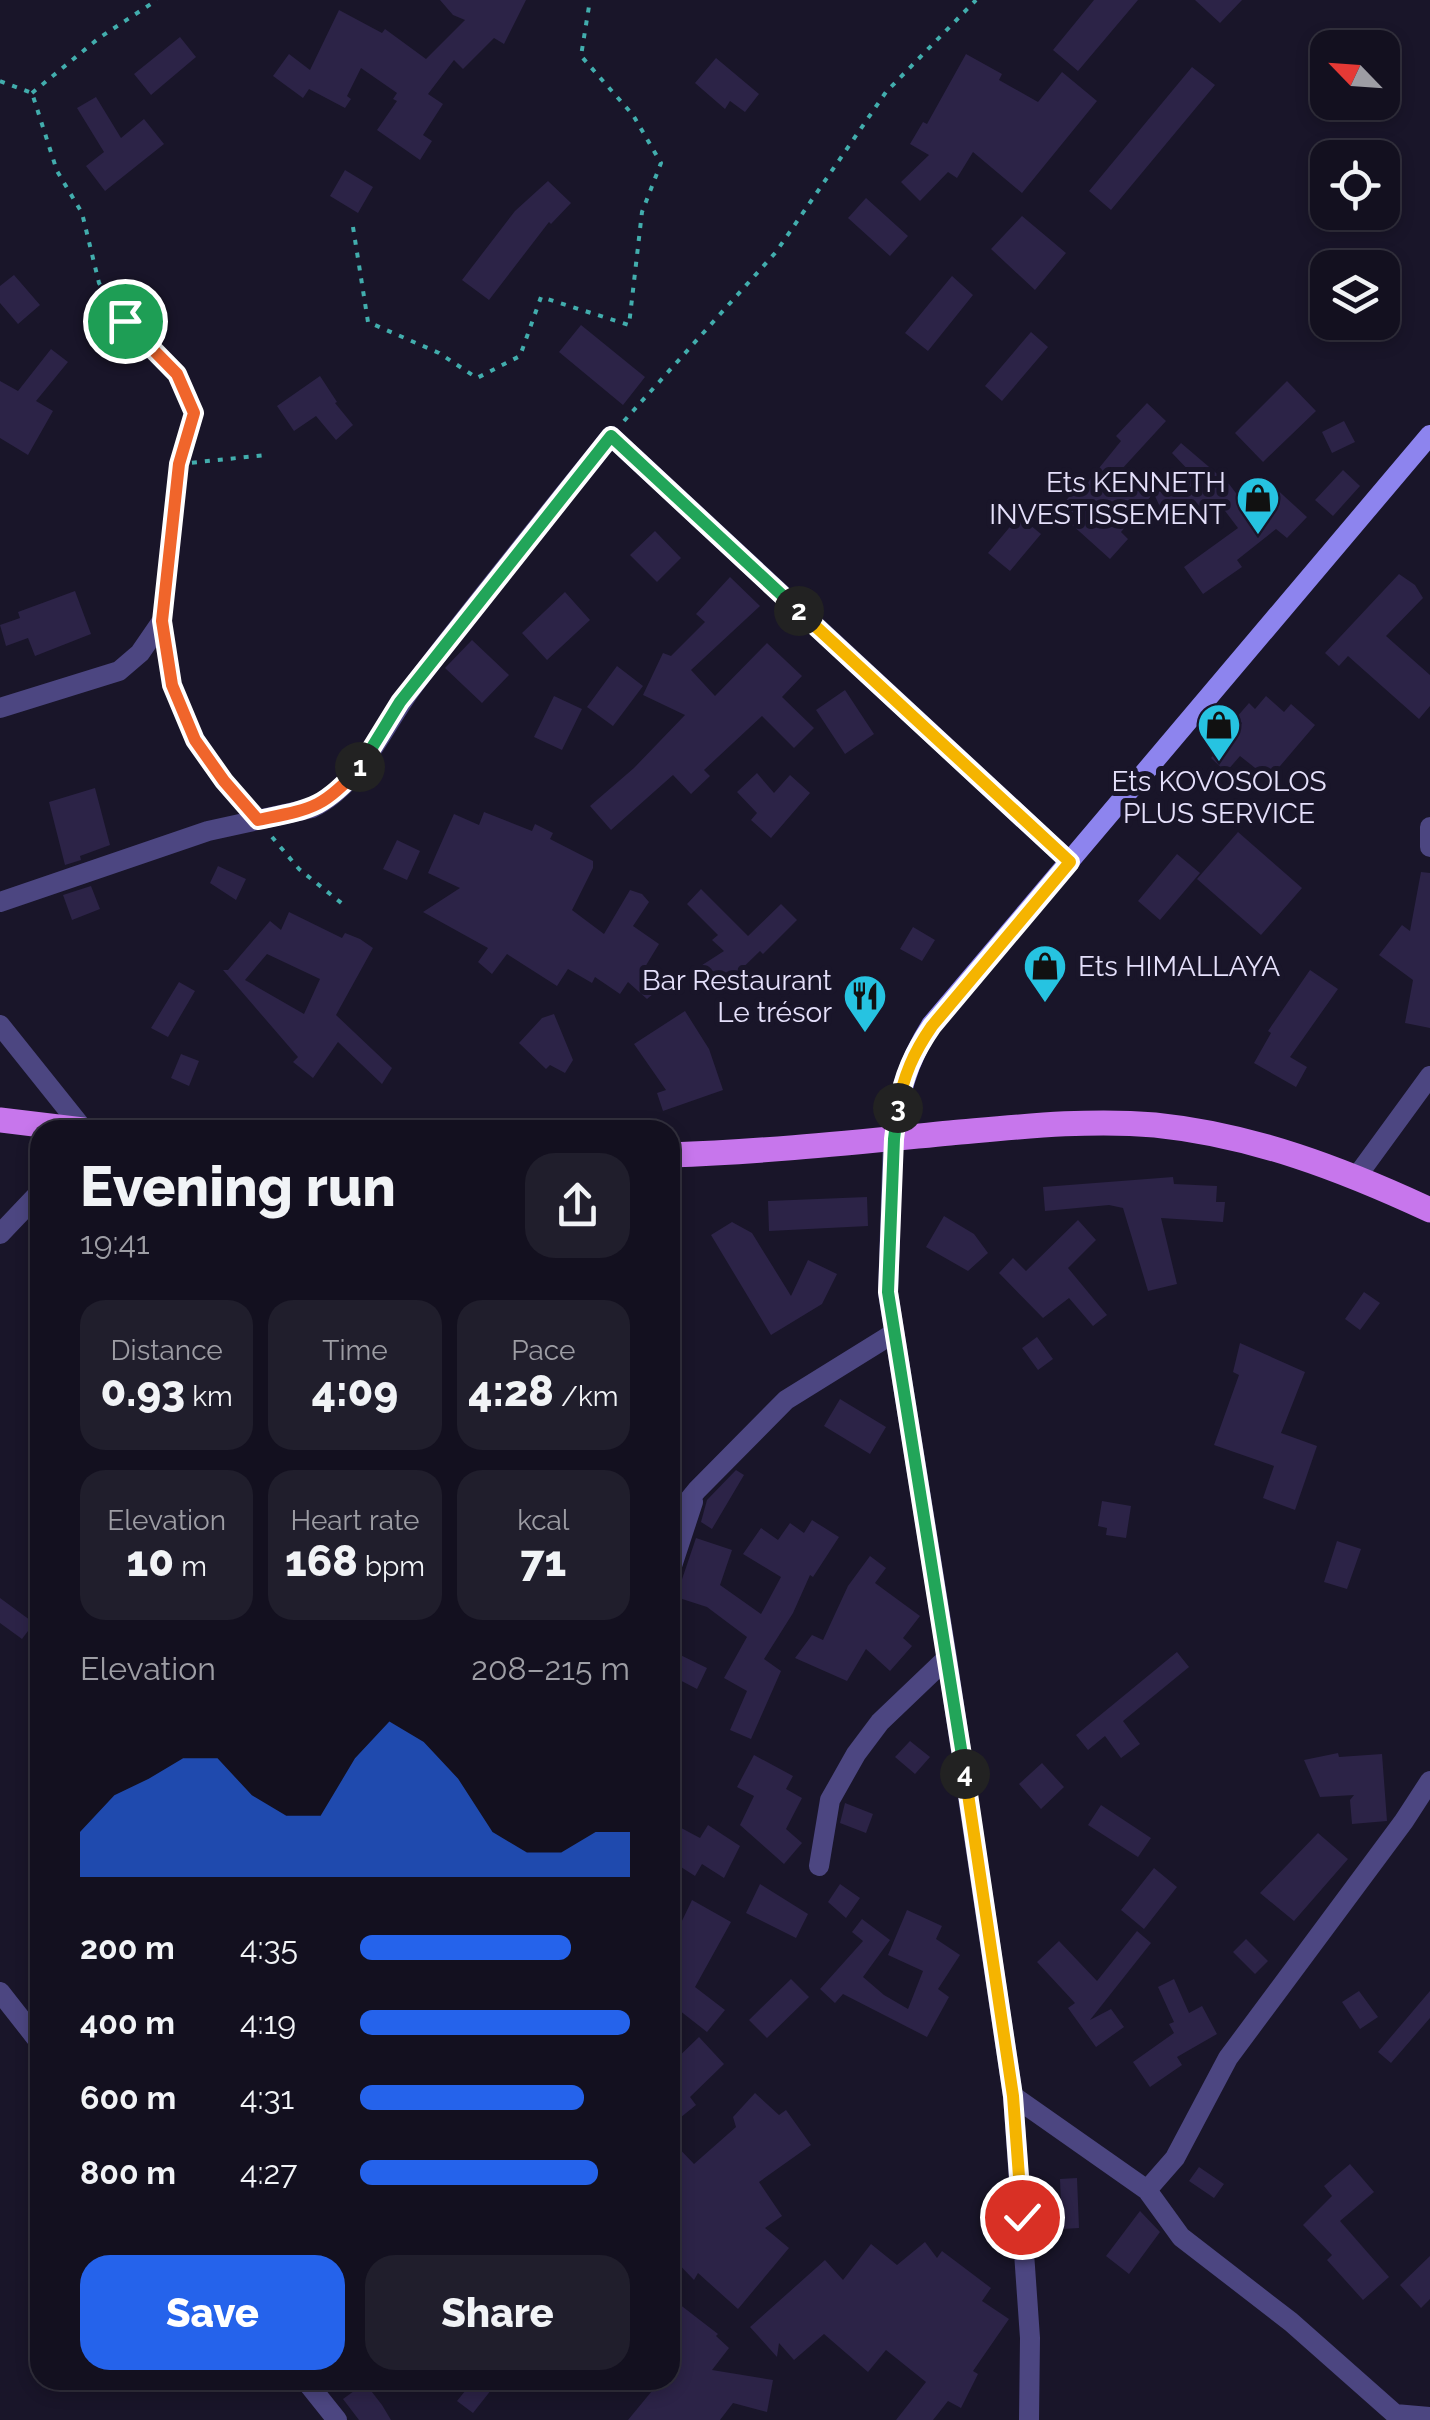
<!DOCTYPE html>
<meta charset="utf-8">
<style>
:root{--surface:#13101f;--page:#201e2c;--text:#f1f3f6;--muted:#9d9da4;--line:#32303d;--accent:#2563eb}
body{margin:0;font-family:Raleway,sans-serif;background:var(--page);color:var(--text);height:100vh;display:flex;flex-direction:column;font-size:38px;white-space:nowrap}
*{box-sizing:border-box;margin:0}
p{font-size:32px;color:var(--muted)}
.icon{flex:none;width:55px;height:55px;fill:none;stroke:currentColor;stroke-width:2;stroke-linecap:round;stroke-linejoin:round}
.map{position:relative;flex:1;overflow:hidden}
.sheet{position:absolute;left:30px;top:1120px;width:650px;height:1270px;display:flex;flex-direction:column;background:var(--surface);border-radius:30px;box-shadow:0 5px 15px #0003,0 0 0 2px var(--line)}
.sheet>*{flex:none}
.needle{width:65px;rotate:295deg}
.fabs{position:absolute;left:1310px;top:30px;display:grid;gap:20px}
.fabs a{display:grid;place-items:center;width:90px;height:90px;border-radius:20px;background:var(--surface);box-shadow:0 5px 15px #0003,0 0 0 2px var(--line);font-size:50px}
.pin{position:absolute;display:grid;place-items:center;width:85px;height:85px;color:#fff;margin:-42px;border:5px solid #fff;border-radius:50%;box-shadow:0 2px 10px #0007}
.km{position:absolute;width:50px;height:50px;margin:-25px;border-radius:50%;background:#222;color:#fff;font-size:28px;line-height:50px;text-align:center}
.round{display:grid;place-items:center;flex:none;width:105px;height:105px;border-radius:30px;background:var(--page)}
.summary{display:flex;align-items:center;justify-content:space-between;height:170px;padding:0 50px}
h1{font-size:55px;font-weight:800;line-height:75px}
.figures{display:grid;grid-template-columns:repeat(3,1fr);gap:15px;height:170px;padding:10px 50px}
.figures div{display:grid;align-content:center;border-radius:25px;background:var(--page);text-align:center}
.figures b{font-size:42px;font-weight:800}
.figures small{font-size:28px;font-weight:400}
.figures p{font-size:28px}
.chart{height:280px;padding:20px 50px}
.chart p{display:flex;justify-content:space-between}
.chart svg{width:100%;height:180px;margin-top:10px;fill:var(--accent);opacity:.7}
.action{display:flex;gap:20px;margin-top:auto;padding:20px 50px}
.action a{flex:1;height:115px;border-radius:30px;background:var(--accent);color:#fff;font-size:40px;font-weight:800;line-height:115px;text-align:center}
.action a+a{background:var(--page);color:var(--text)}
ul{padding:0 50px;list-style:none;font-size:32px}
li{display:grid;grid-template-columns:160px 120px 1fr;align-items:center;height:75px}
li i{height:25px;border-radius:12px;background:var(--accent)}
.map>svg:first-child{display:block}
.building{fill:#2c2347;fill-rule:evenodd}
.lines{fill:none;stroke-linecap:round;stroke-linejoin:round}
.path{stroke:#42adad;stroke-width:4;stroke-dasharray:5 8;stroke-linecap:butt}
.minor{stroke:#4c4681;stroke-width:20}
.secondary{stroke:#8d84ee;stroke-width:20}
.primary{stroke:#c776ec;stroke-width:25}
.split-1-casing{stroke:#fff;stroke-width:20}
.split-2-casing{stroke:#fff;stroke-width:20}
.split-3-casing{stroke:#fff;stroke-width:20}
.split-4-casing{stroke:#fff;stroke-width:20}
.split-5-casing{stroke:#fff;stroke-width:20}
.split-1{stroke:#f0652b;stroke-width:12}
.split-2{stroke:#22a559;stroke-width:12}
.split-3{stroke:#f5b400;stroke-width:12}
.split-4{stroke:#22a559;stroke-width:12}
.split-5{stroke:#f5b400;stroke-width:12}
.labels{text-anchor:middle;stroke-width:10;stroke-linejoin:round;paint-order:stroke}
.poi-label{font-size:28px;fill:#e5e0fb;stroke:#191529;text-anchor:end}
</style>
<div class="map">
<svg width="1430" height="2420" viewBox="0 0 1430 2420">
<rect width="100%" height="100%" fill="#191529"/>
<path class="building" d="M 440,0 L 526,0 L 504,44 L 494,38 L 463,69 L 454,60 L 428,94 L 443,104 L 423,135 L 432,141 L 420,160 L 377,130 L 397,101 L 393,99 L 397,93 L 361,68 L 347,96 L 351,99 L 345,108 L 309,89 L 303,98 L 273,76 L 289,54 L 310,70 L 339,10 L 382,33 L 385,29 L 426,59 L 465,20 L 453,15 Z
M 1094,0 L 1138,0 L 1078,71 L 1053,50 Z
M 1195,0 L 1242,0 L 1220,23 Z
M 180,37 L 196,57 L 151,95 L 134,74 Z
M 966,54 L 1002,74 L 999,80 L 1038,102 L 1062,72 L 1097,101 L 1022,193 L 973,152 L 957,178 L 948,172 L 920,201 L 901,182 L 929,155 L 910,144 L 923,122 L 927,124 Z
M 716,58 L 759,94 L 745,112 L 730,101 L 725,109 L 695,83 Z
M 1192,67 L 1215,85 L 1111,210 L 1089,191 Z
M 96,97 L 121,138 L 144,119 L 164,144 L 105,191 L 86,166 L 104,152 L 77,108 Z
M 345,170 L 373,187 L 358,213 L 330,196 Z
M 548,181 L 571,203 L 551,224 L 549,222 L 489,300 L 462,280 L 515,211 Z
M 866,198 L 908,236 L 890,256 L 848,218 Z
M 1022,216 L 1066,253 L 1035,290 L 991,249 Z
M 14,275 L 40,305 L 18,324 L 0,303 L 0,286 Z
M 952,276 L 973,295 L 928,351 L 905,333 Z
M 581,325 L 645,377 L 623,405 L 559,352 Z
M 1031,332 L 1048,347 L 1002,401 L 985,386 Z
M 51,349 L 68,362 L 36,401 L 53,411 L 28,455 L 0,438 L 0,381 L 18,391 Z
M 320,376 L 337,402 L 335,403 L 353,425 L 336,440 L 316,416 L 294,431 L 277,406 Z
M 1287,381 L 1316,411 L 1263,462 L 1235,433 Z
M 1147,403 L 1166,421 L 1121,470 L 1151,496 L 1121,532 L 1128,539 L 1110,559 L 1070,523 L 1076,516 L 1063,504 L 1074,491 L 1078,494 L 1121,441 L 1116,436 Z
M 1344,421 L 1355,442 L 1332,453 L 1322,432 Z
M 1181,443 L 1229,484 L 1249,510 L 1272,485 L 1307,517 L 1287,538 L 1276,529 L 1237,560 L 1242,567 L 1203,594 L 1184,567 L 1238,528 L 1219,503 L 1169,526 L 1154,494 L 1194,476 L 1172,453 Z
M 1343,470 L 1360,486 L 1333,516 L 1315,500 Z
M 1019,516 L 1041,534 L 1010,571 L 988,553 Z
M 655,531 L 681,558 L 657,582 L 630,555 Z
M 1399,574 L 1415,585 L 1423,598 L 1386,636 L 1430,675 L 1430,706 L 1419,719 L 1348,656 L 1339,666 L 1325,653 Z
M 730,577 L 760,606 L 691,670 L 715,696 L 767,643 L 802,676 L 782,697 L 814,728 L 794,748 L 762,716 L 704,770 L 710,776 L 691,794 L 673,775 L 611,830 L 590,806 L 634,768 L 685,715 L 643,695 L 663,653 L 671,656 L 705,622 L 696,614 Z
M 75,591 L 91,634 L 35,656 L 28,638 L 6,646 L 0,625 L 20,618 L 18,612 Z
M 565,592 L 590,620 L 547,660 L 522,633 Z
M 472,640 L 509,675 L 482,703 L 445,668 Z
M 617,666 L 643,686 L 613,726 L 587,707 Z
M 845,690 L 874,734 L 845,754 L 816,710 Z
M 554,696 L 582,709 L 562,750 L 534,737 Z
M 1266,696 L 1284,712 L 1291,704 L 1315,725 L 1269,779 L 1240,756 L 1226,772 L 1211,758 L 1242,723 L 1236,718 L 1249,703 L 1255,709 Z
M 757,773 L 774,793 L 790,775 L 810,793 L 771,838 L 751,820 L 757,813 L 737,792 Z
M 95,788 L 110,845 L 80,856 L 81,860 L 65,865 L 49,802 Z
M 484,812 L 532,831 L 535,824 L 553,833 L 550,839 L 593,861 L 593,868 L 572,910 L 604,934 L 630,890 L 642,894 L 649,902 L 633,926 L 659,944 L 645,967 L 660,988 L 647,999 L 628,982 L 620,994 L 595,977 L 592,983 L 568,969 L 557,986 L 507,954 L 492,974 L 478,962 L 488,948 L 423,912 L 460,888 L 428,873 L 454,814 L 479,825 Z
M 1238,832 L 1302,888 L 1261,935 L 1197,879 Z
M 397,840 L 420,851 L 407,880 L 383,869 Z
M 1177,854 L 1200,873 L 1160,920 L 1138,901 Z
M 218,866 L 246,879 L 236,900 L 210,883 Z
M 1421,872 L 1430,873 L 1430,1028 L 1405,1023 L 1413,980 L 1379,955 L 1402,925 L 1410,931 Z
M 91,886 L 100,909 L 72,920 L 63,895 Z
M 701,889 L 748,936 L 781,904 L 797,920 L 763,954 L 760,951 L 727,983 L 711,993 L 696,969 L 724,951 L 712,940 L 718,935 L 687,904 Z
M 289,912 L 342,938 L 345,933 L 360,939 L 373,948 L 336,1015 L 392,1068 L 382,1084 L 338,1042 L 313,1078 L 293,1062 L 298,1057 L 223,970 L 228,970 L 270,921 L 281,930 ZM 267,954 L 320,979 L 304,1014 L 245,980 Z
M 913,927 L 935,940 L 922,961 L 900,949 Z
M 1310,970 L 1338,989 L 1290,1057 L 1307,1067 L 1296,1087 L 1254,1063 L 1271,1033 L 1268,1031 Z
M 179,982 L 195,991 L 168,1037 L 151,1028 Z
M 685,1011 L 709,1049 L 723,1090 L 663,1111 L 657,1093 L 666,1090 L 634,1044 Z
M 554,1014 L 573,1060 L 565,1073 L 550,1065 L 546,1069 L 519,1043 L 542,1018 Z
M 181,1054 L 199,1061 L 189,1086 L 171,1078 Z
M 1173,1177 L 1174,1184 L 1217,1186 L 1216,1202 L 1225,1202 L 1223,1222 L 1161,1218 L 1177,1284 L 1148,1291 L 1123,1208 L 1109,1205 L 1045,1211 L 1043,1187 Z
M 867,1197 L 868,1226 L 769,1231 L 768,1201 Z
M 944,1216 L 974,1234 L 988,1253 L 968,1271 L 926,1247 Z
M 1078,1220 L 1096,1240 L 1068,1268 L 1107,1315 L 1093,1326 L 1069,1298 L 1043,1318 L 999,1273 L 1013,1258 L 1026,1271 Z
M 732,1222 L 752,1233 L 791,1296 L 808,1260 L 837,1274 L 822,1304 L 771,1335 L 711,1235 Z
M 1364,1292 L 1380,1303 L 1360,1330 L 1345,1319 Z
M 1037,1337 L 1053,1359 L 1038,1370 L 1022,1348 Z
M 1240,1343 L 1305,1372 L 1281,1433 L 1317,1446 L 1295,1510 L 1263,1498 L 1274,1466 L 1214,1445 L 1239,1375 L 1233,1372 Z
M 840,1399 L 886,1427 L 870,1454 L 824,1426 Z
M 736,1470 L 744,1475 L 712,1529 L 701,1522 L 707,1500 Z
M 1102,1501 L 1131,1506 L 1126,1538 L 1106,1535 L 1107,1528 L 1098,1526 Z
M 812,1520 L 839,1537 L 813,1577 L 810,1575 L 793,1613 L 764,1659 L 781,1671 L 751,1739 L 730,1730 L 747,1691 L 724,1678 L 747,1637 L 707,1607 L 676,1597 L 696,1538 L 732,1550 L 720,1585 L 761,1614 L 781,1577 L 743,1554 L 761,1528 L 778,1540 L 790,1523 L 804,1533 Z
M 1337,1541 L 1361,1549 L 1347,1589 L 1324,1582 Z
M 870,1556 L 886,1568 L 875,1583 L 920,1616 L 903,1638 L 912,1646 L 890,1671 L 866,1649 L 847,1681 L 795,1658 L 812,1635 L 823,1640 L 848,1586 Z
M 0,1598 L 34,1623 L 22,1639 L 0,1623 Z
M 670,1650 L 707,1668 L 697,1689 L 670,1675 Z
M 1177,1652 L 1189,1667 L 1123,1721 L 1140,1744 L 1121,1758 L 1105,1736 L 1088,1750 L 1076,1735 Z
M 910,1741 L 930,1757 L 915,1774 L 895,1757 Z
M 1338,1753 L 1339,1757 L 1382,1754 L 1387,1821 L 1352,1824 L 1350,1800 L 1354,1795 L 1320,1797 L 1304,1760 Z
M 754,1755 L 793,1776 L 786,1789 L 802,1798 L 786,1829 L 802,1843 L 784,1864 L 740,1825 L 754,1796 L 737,1787 Z
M 1042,1763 L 1064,1787 L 1041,1809 L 1019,1784 Z
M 845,1803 L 873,1814 L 866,1833 L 840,1823 Z
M 1101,1805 L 1151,1838 L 1138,1857 L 1088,1825 Z
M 670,1822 L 700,1838 L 708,1825 L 740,1846 L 724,1878 L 702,1864 L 695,1876 L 670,1860 Z
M 1318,1833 L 1348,1859 L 1294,1921 L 1260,1893 Z
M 1154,1868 L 1177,1887 L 1144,1929 L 1121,1910 Z
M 760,1884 L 808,1914 L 796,1938 L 746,1913 Z
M 840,1884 L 860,1898 L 846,1918 L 828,1902 Z
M 692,1900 L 731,1922 L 695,1987 L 725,2010 L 707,2032 L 670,2003 L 670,1946 Z
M 907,1910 L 942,1926 L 936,1939 L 960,1955 L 938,1989 L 949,1997 L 927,2037 L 843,1994 L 835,2003 L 820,1989 L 863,1941 L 852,1932 L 862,1919 L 890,1940 L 863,1977 L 884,1995 L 908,2009 L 923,1971 L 888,1955 Z
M 1137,1931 L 1151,1943 L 1090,2020 L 1111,2009 L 1124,2027 L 1096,2047 L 1068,2008 L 1075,2003 L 1037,1962 L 1059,1941 L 1097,1981 Z
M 1246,1939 L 1268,1961 L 1255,1974 L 1233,1952 Z
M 791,1979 L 809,1997 L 767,2038 L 749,2020 Z
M 1174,1979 L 1189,2013 L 1202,2006 L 1217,2034 L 1177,2057 L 1182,2065 L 1150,2087 L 1133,2062 L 1174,2033 L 1169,2024 L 1174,2022 L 1158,1987 Z
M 1359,1991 L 1378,2017 L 1360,2029 L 1342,2002 Z
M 1430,1991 L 1430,2018 L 1391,2063 L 1378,2052 Z
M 699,2037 L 724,2064 L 690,2097 L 696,2105 L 670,2126 L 670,2065 Z
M 755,2093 L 779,2115 L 786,2110 L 811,2145 L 759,2182 L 782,2216 L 765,2228 L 789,2248 L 738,2309 L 698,2273 L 694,2280 L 670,2255 L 670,2139 L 694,2164 L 736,2127 L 733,2117 Z
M 1350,2164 L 1374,2192 L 1340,2221 L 1389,2277 L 1363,2300 L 1327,2260 L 1332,2255 L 1303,2225 L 1332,2196 L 1324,2186 Z
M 1199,2167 L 1224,2184 L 1214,2198 L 1189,2181 Z
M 1077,2178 L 1079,2228 L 1062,2229 L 1060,2179 Z
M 1140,2211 L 1160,2232 L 1129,2274 L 1106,2256 Z
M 925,2242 L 937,2258 L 942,2251 L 991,2288 L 982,2301 L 1009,2319 L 973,2371 L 978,2374 L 961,2408 L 948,2401 L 933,2420 L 896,2420 L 926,2382 L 886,2350 L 868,2372 L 824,2334 L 794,2360 L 779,2343 L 777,2357 L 750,2327 L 825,2260 L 843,2280 L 871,2244 L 897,2265 Z
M 1430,2256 L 1430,2299 L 1421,2308 L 1400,2285 Z
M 670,2297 L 718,2334 L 716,2336 L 729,2348 L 712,2370 L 773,2380 L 767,2412 L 733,2403 L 720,2420 L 628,2420 L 661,2380 L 670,2380 Z
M 474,2380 L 499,2380 L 473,2413 L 457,2401 Z
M 365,2383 L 382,2405 L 391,2420 L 359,2420 L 343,2399 Z"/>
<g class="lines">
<path class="path" d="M 0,81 L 32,93 L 57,171 L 82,213 L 99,283 L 125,321 L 177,374 L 194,413 L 179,464 L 164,600
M 32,93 L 99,38 L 157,0
M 353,227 L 368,322 L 439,353 L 477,378 L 520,356 L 541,297 L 629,325 L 642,212 L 661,163 L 633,115 L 581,56 L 590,0
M 624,421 L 776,252 L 886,92 L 976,0
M 179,464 L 266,455
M 167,649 C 176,710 203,758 243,803
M 272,837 L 299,869 L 345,906"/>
<path class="minor" d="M 0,708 L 119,671 L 140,653 L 162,621
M 1430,827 L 1430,847
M 0,902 L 208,831 L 312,808 C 362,784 384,723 417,681 C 480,598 546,517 611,436 L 1070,862
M 0,1025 L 84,1130
M 893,1139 L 888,1293 L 947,1658 L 1013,2096 L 1030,2338 L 1029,2420
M 1357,1176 L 1430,1076
M 0,1234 L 40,1192
M 670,1523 L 697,1490 L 786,1400 L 894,1333
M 670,1572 L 693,1502
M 819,1866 L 830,1800 L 856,1754 L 880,1722 L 947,1658
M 0,1992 L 40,2043
M 1013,2096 L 1147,2190 L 1181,2237 L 1291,2322 L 1395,2414 L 1430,2417
M 1147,2190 L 1175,2158 L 1228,2058 L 1404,1821 L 1430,1781
M 305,2380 L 337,2420"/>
<path class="secondary" d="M 893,1139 C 900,1093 906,1065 931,1025 L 1430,435"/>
<path class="primary" d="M 0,1120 L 83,1130
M 670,1155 C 763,1152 857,1142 950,1133 C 1018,1127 1087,1119 1155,1125 C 1253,1135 1342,1169 1430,1210"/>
</g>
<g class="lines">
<g class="split-1-casing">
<path id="split-1" d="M 125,321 L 177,374 L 194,413 L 179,464 L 162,621 L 172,685 L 195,740 L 224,781 L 258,820 C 311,809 323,809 360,767"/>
</g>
<g class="split-2-casing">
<path id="split-2" d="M 360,767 L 400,702 L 611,436 L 799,611"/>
</g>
<g class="split-3-casing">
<path id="split-3" d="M 799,611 L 1070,862 L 932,1026 C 914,1052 903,1076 898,1108"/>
</g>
<g class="split-4-casing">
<path id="split-4" d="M 898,1108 L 894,1139 L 888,1292 L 965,1774"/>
</g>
<g class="split-5-casing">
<path id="split-5" d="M 965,1774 L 1013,2096 L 1022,2217"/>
</g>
<use href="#split-1" class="split-1"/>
<use href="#split-2" class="split-2"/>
<use href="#split-3" class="split-3"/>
<use href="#split-4" class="split-4"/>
<use href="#split-5" class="split-5"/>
</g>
<defs>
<g id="shop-pin" transform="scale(2.25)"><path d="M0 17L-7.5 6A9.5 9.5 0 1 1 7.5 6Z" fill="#26c3e1" stroke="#191529"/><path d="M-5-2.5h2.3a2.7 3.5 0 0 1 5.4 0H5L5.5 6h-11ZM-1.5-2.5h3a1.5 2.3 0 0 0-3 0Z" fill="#111"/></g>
<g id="restaurant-pin" transform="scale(2.25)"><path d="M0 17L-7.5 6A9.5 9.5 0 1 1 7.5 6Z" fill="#26c3e1" stroke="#191529"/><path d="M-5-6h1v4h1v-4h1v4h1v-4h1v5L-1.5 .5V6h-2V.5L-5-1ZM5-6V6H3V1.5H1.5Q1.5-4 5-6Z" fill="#111"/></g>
</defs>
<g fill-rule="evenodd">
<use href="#shop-pin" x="1258" y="498"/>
<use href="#shop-pin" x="1219" y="725"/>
<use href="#shop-pin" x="1045" y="966"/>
<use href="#restaurant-pin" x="865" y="996"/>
</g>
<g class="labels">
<g class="poi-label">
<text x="1226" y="492">Ets KENNETH<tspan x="1226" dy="32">INVESTISSEMENT</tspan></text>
<text x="1219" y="791" text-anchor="middle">Ets KOVOSOLOS<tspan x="1219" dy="32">PLUS SERVICE</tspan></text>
<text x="1078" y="976" text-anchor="start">Ets HIMALLAYA</text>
<text x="832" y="990">Bar Restaurant<tspan x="832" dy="32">Le trésor</tspan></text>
</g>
</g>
</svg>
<div class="fabs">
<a><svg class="needle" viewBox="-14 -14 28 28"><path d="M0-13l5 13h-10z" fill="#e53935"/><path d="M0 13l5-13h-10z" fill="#9d9da4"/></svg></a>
<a><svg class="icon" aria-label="locate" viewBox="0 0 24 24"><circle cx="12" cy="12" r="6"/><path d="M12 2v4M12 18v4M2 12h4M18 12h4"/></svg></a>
<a><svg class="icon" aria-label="layers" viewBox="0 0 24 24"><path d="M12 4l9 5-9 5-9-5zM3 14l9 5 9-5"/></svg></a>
</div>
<div class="pin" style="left:125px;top:321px;background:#1e9e55"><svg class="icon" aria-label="arrive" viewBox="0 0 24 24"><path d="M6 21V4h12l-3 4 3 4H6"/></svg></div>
<div class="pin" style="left:1022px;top:2217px;background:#d93025"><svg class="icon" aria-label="check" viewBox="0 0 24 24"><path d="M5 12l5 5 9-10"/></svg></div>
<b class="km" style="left:360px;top:767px">1</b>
<b class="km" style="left:799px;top:611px">2</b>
<b class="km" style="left:898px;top:1108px">3</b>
<b class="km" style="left:965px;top:1774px">4</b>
<section class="sheet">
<div class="summary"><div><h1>Evening run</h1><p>19:41</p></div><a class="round"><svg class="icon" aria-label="share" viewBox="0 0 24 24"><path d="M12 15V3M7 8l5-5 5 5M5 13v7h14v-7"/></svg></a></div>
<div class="figures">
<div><p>Distance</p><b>0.93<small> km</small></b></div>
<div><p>Time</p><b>4:09</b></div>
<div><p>Pace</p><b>4:28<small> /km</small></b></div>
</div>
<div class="figures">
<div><p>Elevation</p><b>10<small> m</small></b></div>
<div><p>Heart rate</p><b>168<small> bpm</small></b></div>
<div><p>kcal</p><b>71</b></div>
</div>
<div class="chart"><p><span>Elevation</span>208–215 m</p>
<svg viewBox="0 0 160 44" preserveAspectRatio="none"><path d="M0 44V33L10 24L20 20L30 15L40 15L50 24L60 29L70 29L80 15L90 6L100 11L110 20L120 33L130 38L140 38L150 33L160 33V44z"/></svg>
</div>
<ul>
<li><b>200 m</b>4:35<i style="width:78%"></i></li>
<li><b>400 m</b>4:19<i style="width:100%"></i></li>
<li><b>600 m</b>4:31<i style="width:83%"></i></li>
<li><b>800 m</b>4:27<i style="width:88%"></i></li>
</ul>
<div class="action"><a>Save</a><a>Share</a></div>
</section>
</div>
